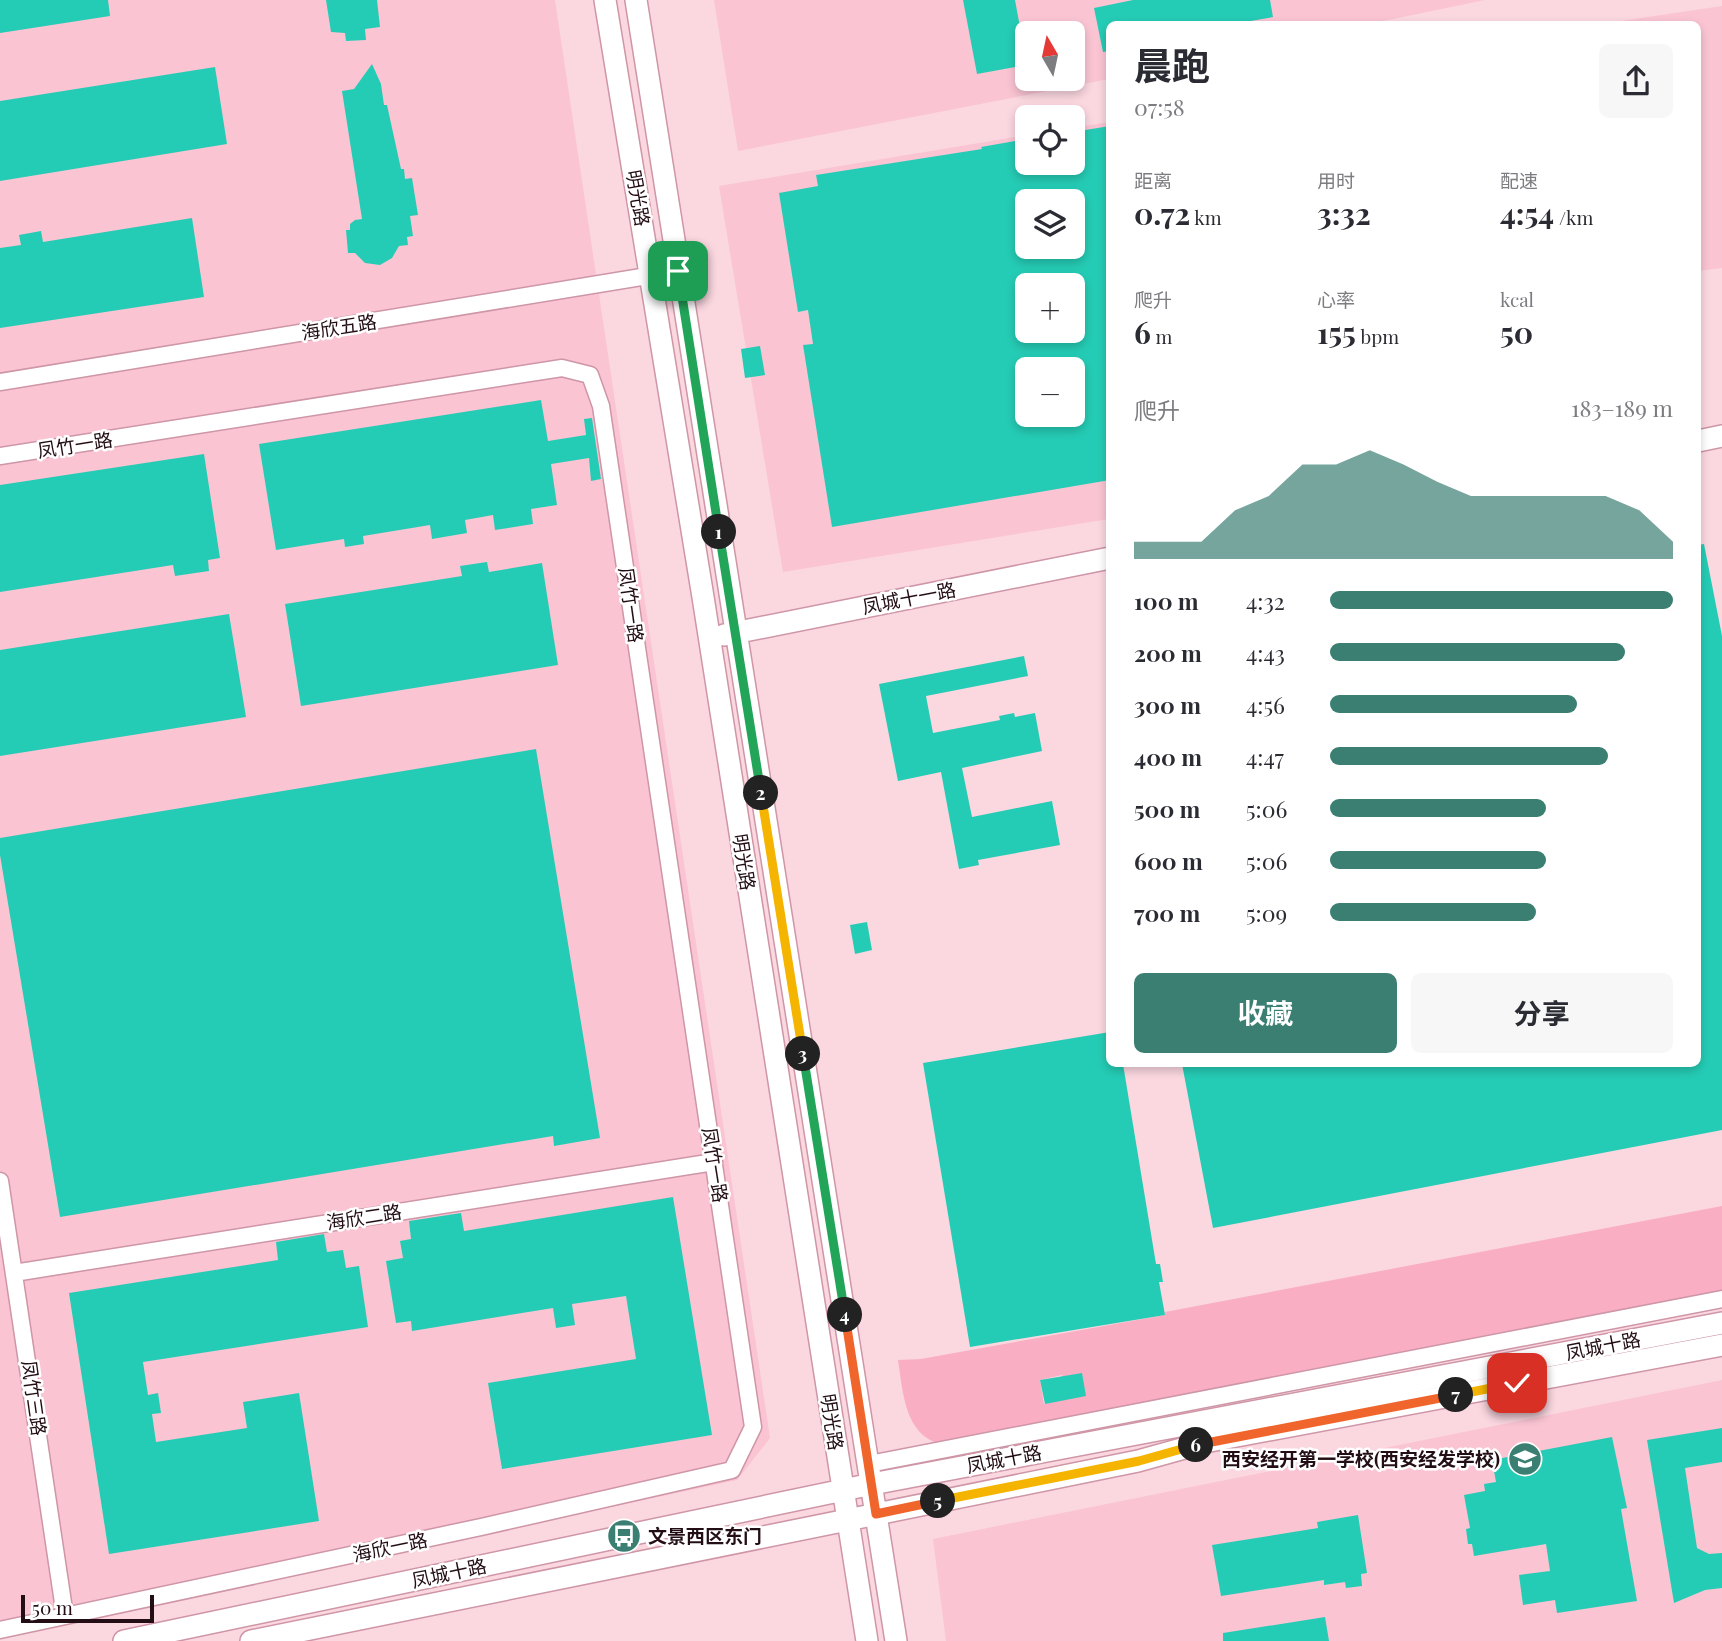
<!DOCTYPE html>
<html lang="zh">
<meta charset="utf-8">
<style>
:root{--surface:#fff;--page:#f7f7f7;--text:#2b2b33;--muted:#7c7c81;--accent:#3b7f73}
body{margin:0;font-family:"Playfair Display","Noto Sans SC",serif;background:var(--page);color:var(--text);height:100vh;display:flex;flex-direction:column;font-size:26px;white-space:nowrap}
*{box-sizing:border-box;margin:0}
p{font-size:23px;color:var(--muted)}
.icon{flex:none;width:38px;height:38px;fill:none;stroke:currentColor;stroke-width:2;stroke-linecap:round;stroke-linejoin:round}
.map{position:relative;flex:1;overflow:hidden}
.drawer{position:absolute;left:1106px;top:21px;width:595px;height:1046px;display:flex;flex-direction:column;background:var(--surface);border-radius:10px;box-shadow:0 4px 10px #0003}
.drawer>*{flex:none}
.needle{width:46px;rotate:351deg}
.tools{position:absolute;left:1015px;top:21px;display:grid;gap:14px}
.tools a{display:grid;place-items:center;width:70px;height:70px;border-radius:10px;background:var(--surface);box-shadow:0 4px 10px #0003;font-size:35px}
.scale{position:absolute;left:21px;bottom:18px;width:133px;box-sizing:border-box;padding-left:7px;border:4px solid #220e14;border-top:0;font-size:19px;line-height:24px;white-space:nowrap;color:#220e14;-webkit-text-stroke:5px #fff;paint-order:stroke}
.pin{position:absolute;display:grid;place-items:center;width:60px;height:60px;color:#fff;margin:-30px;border-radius:14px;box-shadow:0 4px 10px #0006}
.km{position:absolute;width:35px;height:35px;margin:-18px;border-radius:50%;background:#222;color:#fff;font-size:19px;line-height:35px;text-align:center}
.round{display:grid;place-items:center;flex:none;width:74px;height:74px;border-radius:10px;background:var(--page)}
.overview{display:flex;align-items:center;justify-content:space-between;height:119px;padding:0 28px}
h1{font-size:38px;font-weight:700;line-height:52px}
.metrics{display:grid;grid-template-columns:repeat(3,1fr);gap:10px;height:119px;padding:7px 28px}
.metrics div{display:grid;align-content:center}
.metrics b{font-size:30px;font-weight:700}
.metrics small{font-size:19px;font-weight:400}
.metrics p{font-size:19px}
.chart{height:196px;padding:14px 28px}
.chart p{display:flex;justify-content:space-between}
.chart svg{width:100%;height:126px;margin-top:7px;fill:var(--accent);opacity:.7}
.action{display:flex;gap:14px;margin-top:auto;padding:14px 28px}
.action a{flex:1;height:80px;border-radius:10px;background:var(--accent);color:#fff;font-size:28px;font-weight:700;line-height:80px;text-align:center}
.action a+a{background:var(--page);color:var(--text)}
ul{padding:0 28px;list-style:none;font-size:23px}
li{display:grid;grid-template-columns:112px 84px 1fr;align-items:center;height:52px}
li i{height:18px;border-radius:9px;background:var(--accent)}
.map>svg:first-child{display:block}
.built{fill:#fac4d3;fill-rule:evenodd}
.green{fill:#f9aec4;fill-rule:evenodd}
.building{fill:#25ccb5;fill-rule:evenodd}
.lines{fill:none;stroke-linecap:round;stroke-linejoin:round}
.street-casing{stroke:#ce96a6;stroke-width:19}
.secondary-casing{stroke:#ce96a6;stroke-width:24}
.street{stroke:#fff;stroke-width:16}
.secondary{stroke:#fff;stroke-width:21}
.split-1-casing{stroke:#fff;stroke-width:14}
.split-2-casing{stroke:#fff;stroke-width:14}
.split-3-casing{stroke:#fff;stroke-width:14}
.split-4-casing{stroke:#fff;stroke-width:14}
.split-5-casing{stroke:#fff;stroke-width:14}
.split-6-casing{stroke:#fff;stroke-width:14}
.split-7-casing{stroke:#fff;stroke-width:14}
.split-8-casing{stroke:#fff;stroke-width:14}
.split-1{stroke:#22a559;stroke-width:9}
.split-2{stroke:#22a559;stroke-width:9}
.split-3{stroke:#f5b400;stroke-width:9}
.split-4{stroke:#22a559;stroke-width:9}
.split-5{stroke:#f0652b;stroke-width:9}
.split-6{stroke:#f5b400;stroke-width:9}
.split-7{stroke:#f0652b;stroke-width:9}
.split-8{stroke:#f5b400;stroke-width:9}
.labels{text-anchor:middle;stroke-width:5;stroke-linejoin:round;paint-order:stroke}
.street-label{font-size:19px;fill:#220e14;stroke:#fff}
.poi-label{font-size:19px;font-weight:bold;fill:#220e14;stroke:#fff;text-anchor:end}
</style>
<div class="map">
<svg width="1722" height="1641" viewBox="0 0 1722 1641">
<rect width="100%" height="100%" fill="#fbd7e0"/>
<path class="built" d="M 0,0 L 555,0 L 770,1438 L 737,1480 L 0,1638 Z
M 714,0 L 1485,0 L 1369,24 L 1110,24 L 1109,79 L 738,151 ZM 1027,33 L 1073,33 L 1073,79 L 1027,79 Z
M 1722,6 L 1722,268 L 1698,271 L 1698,24 L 1601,24 Z
M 1109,122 L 1109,519 L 783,572 L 719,186 L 1027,135 L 1027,163 L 1073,163 L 1073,128 ZM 1027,201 L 1073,201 L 1073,247 L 1027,247 ZM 1027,285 L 1073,285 L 1073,331 L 1027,331 ZM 1027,369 L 1073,369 L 1073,415 L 1027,415 Z
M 1722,1380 L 1722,1641 L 946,1641 L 933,1539 Z"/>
<path class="green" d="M 1722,1206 L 1722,1296 L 940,1444 C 904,1434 903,1391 898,1360 L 921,1359 L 1165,1315 L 1165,1312 ZM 1062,1375 L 1066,1399 L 1044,1404 L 1040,1380 Z"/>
<path class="building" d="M 0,0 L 108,0 L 110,16 L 0,33 Z
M 326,0 L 377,0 L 380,27 L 365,29 L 366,40 L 346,41 L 345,33 L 331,32 Z
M 963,0 L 1015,0 L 1027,65 L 977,74 Z
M 1133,0 L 1270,0 L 1273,17 L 1234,24 L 1110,24 L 1110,51 L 1103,52 L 1094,8 Z
M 372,64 L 381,84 L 384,105 L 387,105 L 401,169 L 404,169 L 405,179 L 412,178 L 418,215 L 410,216 L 413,236 L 407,237 L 408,245 L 399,246 L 392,258 L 380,265 L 365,263 L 355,253 L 348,253 L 346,230 L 350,230 L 350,224 L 355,220 L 362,219 L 342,91 L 354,89 Z
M 215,67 L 227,144 L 0,181 L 0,101 Z
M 1110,126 L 1110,480 L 832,527 L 803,345 L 813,344 L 808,310 L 798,312 L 779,193 L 818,186 L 816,175 L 982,149 L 981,147 L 1027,139 L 1027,163 L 1073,163 L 1073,132 ZM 1027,201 L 1073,201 L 1073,247 L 1027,247 ZM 1027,285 L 1073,285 L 1073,331 L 1027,331 ZM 1027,369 L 1073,369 L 1073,415 L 1027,415 Z
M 192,218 L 204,297 L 0,328 L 0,248 L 21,245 L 19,235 L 41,231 L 43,242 Z
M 760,346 L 765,375 L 745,378 L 741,349 Z
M 541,400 L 548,441 L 586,435 L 584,419 L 592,418 L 601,479 L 591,481 L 589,458 L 551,464 L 557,505 L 531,509 L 533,524 L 495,530 L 493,515 L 465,520 L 467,533 L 432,539 L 430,525 L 363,536 L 364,544 L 345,547 L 344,539 L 276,550 L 259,444 Z
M 204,454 L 220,558 L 208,560 L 209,571 L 175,576 L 173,565 L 0,592 L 0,485 Z
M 1704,544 L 1722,636 L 1722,1130 L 1213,1228 L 1182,1064 L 1698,1064 L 1698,545 Z
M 487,562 L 489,572 L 542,563 L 558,665 L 301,706 L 285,604 L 462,576 L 460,566 Z
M 229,614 L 246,717 L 0,756 L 0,650 Z
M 1024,656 L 1028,676 L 926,696 L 933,733 L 1000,720 L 999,716 L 1014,713 L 1015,717 L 1035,713 L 1042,751 L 962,768 L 972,817 L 1052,801 L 1060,845 L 978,860 L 979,865 L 959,869 L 941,772 L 898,781 L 879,684 Z
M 536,749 L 600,1138 L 554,1146 L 553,1136 L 60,1217 L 0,855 L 0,838 Z
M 867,922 L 872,950 L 855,954 L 850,925 Z
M 1110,1032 L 1110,1064 L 1123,1064 L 1156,1264 L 1160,1264 L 1163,1282 L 1159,1282 L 1165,1315 L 970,1347 L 923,1063 Z
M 673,1197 L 712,1435 L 502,1469 L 488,1383 L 636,1359 L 626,1296 L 572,1304 L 575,1325 L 556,1328 L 553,1308 L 412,1331 L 411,1321 L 396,1323 L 386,1261 L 403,1258 L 400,1241 L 411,1239 L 409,1221 L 461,1213 L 464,1231 Z
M 324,1234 L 327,1252 L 343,1250 L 346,1268 L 359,1266 L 368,1327 L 143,1362 L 148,1395 L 158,1393 L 161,1413 L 152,1414 L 156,1442 L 247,1428 L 243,1402 L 299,1393 L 319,1521 L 109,1554 L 69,1293 L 278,1260 L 276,1242 Z
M 1082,1373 L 1086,1396 L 1045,1404 L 1040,1380 Z
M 1722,1428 L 1722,1462 L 1685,1468 L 1697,1548 L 1709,1554 L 1722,1553 L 1722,1588 L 1705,1590 L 1674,1603 L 1647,1440 Z
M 1612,1437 L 1627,1508 L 1621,1509 L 1637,1601 L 1557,1613 L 1555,1600 L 1523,1605 L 1519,1575 L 1550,1571 L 1546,1544 L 1474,1556 L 1472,1544 L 1468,1544 L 1466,1529 L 1470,1528 L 1464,1495 L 1485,1491 L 1484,1484 L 1496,1482 L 1492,1460 Z
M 1358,1515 L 1367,1573 L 1361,1574 L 1362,1586 L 1346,1588 L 1345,1582 L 1324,1585 L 1324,1580 L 1221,1596 L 1212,1545 L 1318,1528 L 1317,1522 Z
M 1325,1617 L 1329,1641 L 1223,1641 L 1223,1633 Z"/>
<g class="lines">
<g class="street-casing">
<path id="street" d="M 0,382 L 678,271
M 0,456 L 562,368 L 590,375 L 601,406 L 753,1427 L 732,1470 L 481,1527 L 0,1630
M 0,1181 L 65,1616
M 14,1273 L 714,1162
M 869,1464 L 1722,1299"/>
</g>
<g class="secondary-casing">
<path id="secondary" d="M 605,0 L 703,597 L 867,1641
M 636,0 L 896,1641
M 1698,441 L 1722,436
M 724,635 L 1110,558
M 124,1641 L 872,1484 L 1722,1323
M 251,1641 L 1138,1461 L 1210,1441 L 1722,1345"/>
</g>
<use href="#street" class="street"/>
<use href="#secondary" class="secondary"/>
</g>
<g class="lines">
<g class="split-1-casing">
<path id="split-1" d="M 678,271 L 719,532"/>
</g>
<g class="split-2-casing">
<path id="split-2" d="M 719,532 L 761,793"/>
</g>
<g class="split-3-casing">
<path id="split-3" d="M 761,793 L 803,1054"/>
</g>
<g class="split-4-casing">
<path id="split-4" d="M 803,1054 L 845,1315"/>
</g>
<g class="split-5-casing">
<path id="split-5" d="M 845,1315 L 876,1514 L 938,1501"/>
</g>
<g class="split-6-casing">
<path id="split-6" d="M 938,1501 L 1139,1461 L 1196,1445"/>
</g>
<g class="split-7-casing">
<path id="split-7" d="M 1196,1445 L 1456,1395"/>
</g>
<g class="split-8-casing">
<path id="split-8" d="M 1456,1395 L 1517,1383"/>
</g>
<use href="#split-1" class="split-1"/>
<use href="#split-2" class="split-2"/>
<use href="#split-3" class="split-3"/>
<use href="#split-4" class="split-4"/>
<use href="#split-5" class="split-5"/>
<use href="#split-6" class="split-6"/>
<use href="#split-7" class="split-7"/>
<use href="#split-8" class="split-8"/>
</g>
<defs>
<g id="school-disc" transform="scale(1.75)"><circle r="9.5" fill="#3b7f73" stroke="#fff"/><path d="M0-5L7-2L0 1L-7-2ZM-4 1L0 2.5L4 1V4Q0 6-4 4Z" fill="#fff"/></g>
<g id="bus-disc" transform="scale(1.75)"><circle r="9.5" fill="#3b7f73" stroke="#fff"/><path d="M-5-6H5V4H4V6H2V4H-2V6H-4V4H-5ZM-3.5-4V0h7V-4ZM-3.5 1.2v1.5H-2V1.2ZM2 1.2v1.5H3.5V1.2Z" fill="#fff"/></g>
</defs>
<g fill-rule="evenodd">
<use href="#school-disc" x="1525" y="1459"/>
<use href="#bus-disc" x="624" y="1536"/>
</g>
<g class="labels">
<g class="street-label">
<text transform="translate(638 198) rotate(80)" y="7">明光路</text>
<text transform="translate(339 327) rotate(-9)" y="7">海欣五路</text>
<text transform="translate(75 445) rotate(-9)" y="7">凤竹一路</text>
<text transform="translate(909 598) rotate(-11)" y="7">凤城十一路</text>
<text transform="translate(631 605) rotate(82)" y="7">凤竹一路</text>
<text transform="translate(744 862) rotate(81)" y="7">明光路</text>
<text transform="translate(715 1165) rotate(81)" y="7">凤竹一路</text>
<text transform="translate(364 1217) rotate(-9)" y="7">海欣二路</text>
<text transform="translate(1603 1346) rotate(-11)" y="7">凤城十路</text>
<text transform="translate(34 1398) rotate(82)" y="7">凤竹三路</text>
<text transform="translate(832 1422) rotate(81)" y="7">明光路</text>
<text transform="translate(1004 1459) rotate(-11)" y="7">凤城十路</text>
<text transform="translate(390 1547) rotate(-12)" y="7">海欣一路</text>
<text transform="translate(449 1573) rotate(-12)" y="7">凤城十路</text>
</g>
<g class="poi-label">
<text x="1500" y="1466">西安经开第一学校(西安经发学校)</text>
<text x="648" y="1543" text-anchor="start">文景西区东门</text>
</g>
</g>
</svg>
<div class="tools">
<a><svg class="needle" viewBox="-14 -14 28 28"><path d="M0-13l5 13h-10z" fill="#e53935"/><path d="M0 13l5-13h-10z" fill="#7c7c81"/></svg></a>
<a><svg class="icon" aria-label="locate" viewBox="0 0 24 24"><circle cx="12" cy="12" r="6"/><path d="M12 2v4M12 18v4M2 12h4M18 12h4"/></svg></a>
<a><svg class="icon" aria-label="layers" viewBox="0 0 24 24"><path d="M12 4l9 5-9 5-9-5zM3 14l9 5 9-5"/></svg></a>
<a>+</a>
<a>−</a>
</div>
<div class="scale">50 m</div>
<div class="pin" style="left:678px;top:271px;background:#1e9e55"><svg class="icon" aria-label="arrive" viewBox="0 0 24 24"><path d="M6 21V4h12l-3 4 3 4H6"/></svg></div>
<div class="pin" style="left:1517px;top:1383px;background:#d93025"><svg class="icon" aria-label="check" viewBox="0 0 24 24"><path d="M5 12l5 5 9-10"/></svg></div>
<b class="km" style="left:719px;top:532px">1</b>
<b class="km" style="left:761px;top:793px">2</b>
<b class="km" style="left:803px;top:1054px">3</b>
<b class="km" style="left:845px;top:1315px">4</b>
<b class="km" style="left:938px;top:1501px">5</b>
<b class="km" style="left:1196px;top:1445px">6</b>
<b class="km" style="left:1456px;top:1395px">7</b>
<section class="drawer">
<div class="overview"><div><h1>晨跑</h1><p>07:58</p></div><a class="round"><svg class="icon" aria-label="share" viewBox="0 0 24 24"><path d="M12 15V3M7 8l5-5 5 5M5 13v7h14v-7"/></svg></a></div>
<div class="metrics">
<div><p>距离</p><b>0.72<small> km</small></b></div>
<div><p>用时</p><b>3:32</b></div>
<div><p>配速</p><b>4:54<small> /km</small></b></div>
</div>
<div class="metrics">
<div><p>爬升</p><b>6<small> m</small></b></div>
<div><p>心率</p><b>155<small> bpm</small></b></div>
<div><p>kcal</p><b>50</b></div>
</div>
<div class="chart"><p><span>爬升</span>183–189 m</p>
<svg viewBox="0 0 160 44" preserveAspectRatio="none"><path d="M0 44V38L10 38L20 38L30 27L40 22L50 11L60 11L70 6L80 11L90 17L100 22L110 22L120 22L130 22L140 22L150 27L160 38V44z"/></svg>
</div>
<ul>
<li><b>100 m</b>4:32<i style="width:100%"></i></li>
<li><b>200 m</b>4:43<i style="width:86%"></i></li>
<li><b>300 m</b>4:56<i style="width:72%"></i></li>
<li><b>400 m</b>4:47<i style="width:81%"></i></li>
<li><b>500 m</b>5:06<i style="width:63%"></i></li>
<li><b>600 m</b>5:06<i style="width:63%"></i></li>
<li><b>700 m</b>5:09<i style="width:60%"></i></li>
</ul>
<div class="action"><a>收藏</a><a>分享</a></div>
</section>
</div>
